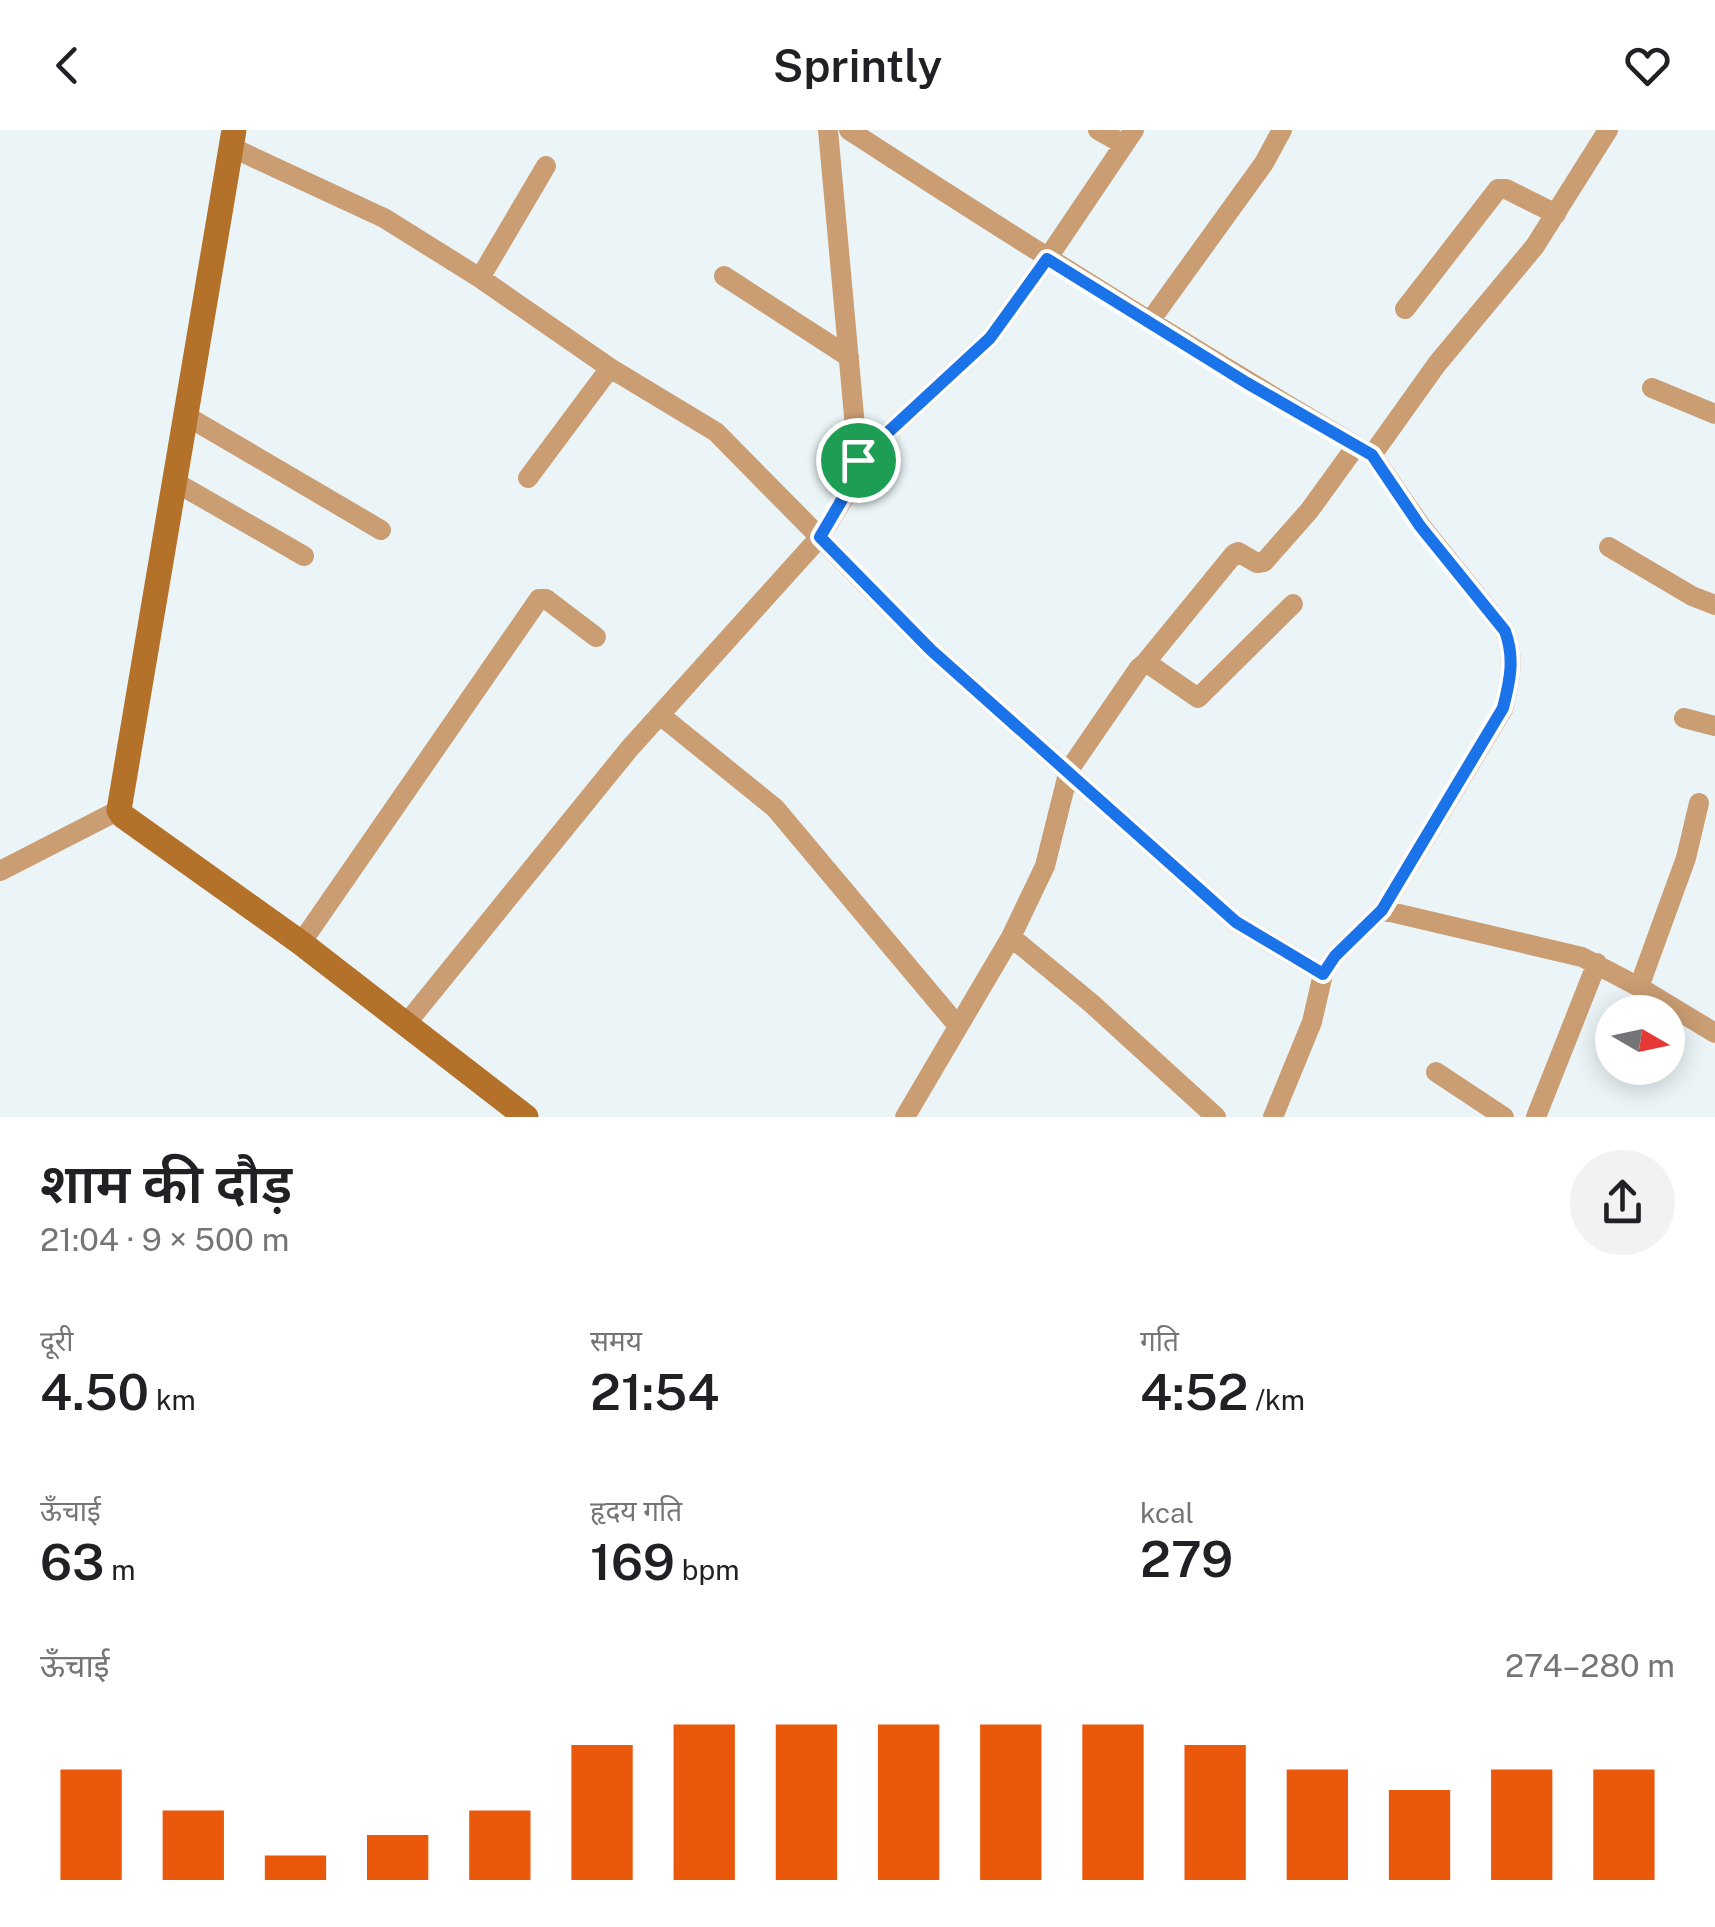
<!DOCTYPE html>
<html lang="hi">
<meta charset="utf-8">
<style>
:root{--surface:#fff;--page:#f2f2f2;--text:#202124;--muted:#757577;--accent:#ea580c}
body{margin:0;font-family:"Public Sans","Noto Sans Devanagari",sans-serif;background:var(--page);color:var(--text);height:100vh;display:flex;flex-direction:column;font-size:38px;white-space:nowrap}
*{box-sizing:border-box;margin:0}
p{font-size:32px;color:var(--muted)}
.icon{flex:none;width:55px;height:55px;fill:none;stroke:currentColor;stroke-width:2;stroke-linecap:round;stroke-linejoin:round}
.map{position:relative;height:987px;overflow:hidden}
.side{display:flex;flex-direction:column;background:var(--surface);flex:1}
.side>*{flex:none}
.needle{width:65px;rotate:99deg}
.buttons{position:absolute;left:1595px;top:865px;display:grid;gap:20px}
.buttons a{display:grid;place-items:center;width:90px;height:90px;border-radius:50%;background:var(--surface);box-shadow:0 5px 25px #0003;font-size:50px}
.pin{position:absolute;display:grid;place-items:center;width:85px;height:85px;color:#fff;margin:-42px;border:5px solid #fff;border-radius:50%;box-shadow:0 2px 10px #0007}
.round{display:grid;place-items:center;flex:none;width:105px;height:105px;border-radius:52px;background:var(--page)}
.overview{display:flex;align-items:center;justify-content:space-between;height:170px;padding:0 40px}
h1{font-size:55px;font-weight:600;line-height:75px}
.figures{display:grid;grid-template-columns:repeat(3,1fr);gap:15px;height:170px;padding:10px 40px}
.figures div{display:grid;align-content:center}
.figures b{font-size:50px;font-weight:600}
.figures small{font-size:28px;font-weight:400}
.figures p{font-size:28px}
.chart{height:280px;padding:20px 40px}
.chart p{display:flex;justify-content:space-between}
.chart svg{width:100%;height:180px;margin-top:10px;stroke:var(--accent);stroke-width:6}
header{display:flex;justify-content:space-between;align-items:center;height:130px;padding:0 40px;background:var(--surface);font-size:45px;font-weight:600}
.map>svg:first-child{display:block}
.lines{fill:none;stroke-linecap:round;stroke-linejoin:round}
.street{stroke:#ca9d73;stroke-width:20}
.secondary{stroke:#b37129;stroke-width:25}
.route-casing{stroke:#fff;stroke-width:20}
.route{stroke:#1a73e8;stroke-width:12}
</style>
<header><svg class="icon" aria-label="back" viewBox="0 0 24 24"><path d="M15 5l-7 7 7 7"/></svg>Sprintly<svg class="icon" aria-label="heart" viewBox="0 0 24 24"><path d="M12 20l-8-8c-3-5 5-10 8-4 3-6 11-1 8 4z"/></svg></header>
<div class="map">
<svg width="1715" height="987" viewBox="0 0 1715 987">
<rect width="100%" height="100%" fill="#ebf5f8"/>
<g class="lines">
<path class="street" d="M 828,0 L 858,330
M 849,0 C 1021,112 1195,221 1372,325
M 1098,0 L 1123,14
M 231,17 L 384,88 L 480,148 L 610,238 L 716,302 L 931,520 L 1236,792 L 1323,844
M 724,146 L 849,227
M 480,148 L 546,36
M 1405,179 L 1498,59 L 1506,59 L 1556,84
M 1150,191 L 1264,33 L 1282,0
M 1652,258 L 1715,284
M 185,285 L 381,400
M 528,348 L 610,238
M 175,352 L 304,426
M 1609,417 L 1692,466 L 1715,475
M 1145,533 L 1234,424 L 1238,422 L 1257,433 L 1264,432 L 1309,381 L 1356,316
M 660,585 L 775,678 L 958,896
M 1684,588 L 1715,596
M 0,741 L 119,680
M 1382,780 L 1582,827 L 1639,857 L 1715,903
M 1011,807 L 1091,873 L 1216,987
M 301,813 L 539,469 L 546,469 L 596,507
M 1639,857 L 1686,728 L 1699,673
M 406,894 L 629,619 L 820,407 L 851,356 L 858,330 L 990,208 L 1047,129 L 1134,0
M 1436,942 L 1504,987
M 905,987 L 1011,807 L 1045,736 L 1069,640 L 1139,538 L 1145,533 L 1150,535 L 1198,568 L 1293,474
M 1273,987 L 1312,892 L 1323,844 L 1335,826 L 1382,780 L 1503,579 C 1510,551 1515,528 1505,501 L 1421,396 L 1372,325 L 1437,234 L 1535,116 L 1608,0
M 1536,987 L 1597,833"/>
<path class="secondary" d="M 234,0 L 119,680 L 123,686 L 301,813 L 526,987"/>
</g>
<g class="lines">
<g class="route-casing">
<path id="route" d="M 1047,129 L 1247,253 L 1372,325 L 1420,396 L 1505,501 C 1515,528 1510,551 1503,578 L 1382,780 L 1335,826 L 1323,844 L 1236,792 L 931,520 L 820,407 L 850,356 L 858,330 L 990,208 Z"/>
</g>
<use href="#route" class="route"/>
</g>
</svg>
<div class="buttons">
<a><svg class="needle" viewBox="-14 -14 28 28"><path d="M0-13l5 13h-10z" fill="#e53935"/><path d="M0 13l5-13h-10z" fill="#757577"/></svg></a>
</div>
<div class="pin" style="left:858px;top:330px;background:#1e9e55"><svg class="icon" aria-label="arrive" viewBox="0 0 24 24"><path d="M6 21V4h12l-3 4 3 4H6"/></svg></div>
</div>
<section class="side">
<div class="overview"><div><h1>शाम की दौड़</h1><p>21:04 · 9 × 500 m</p></div><a class="round"><svg class="icon" aria-label="share" viewBox="0 0 24 24"><path d="M12 15V3M7 8l5-5 5 5M5 13v7h14v-7"/></svg></a></div>
<div class="figures">
<div><p>दूरी</p><b>4.50<small> km</small></b></div>
<div><p>समय</p><b>21:54</b></div>
<div><p>गति</p><b>4:52<small> /km</small></b></div>
</div>
<div class="figures">
<div><p>ऊँचाई</p><b>63<small> m</small></b></div>
<div><p>हृदय गति</p><b>169<small> bpm</small></b></div>
<div><p>kcal</p><b>279</b></div>
</div>
<div class="chart"><p><span>ऊँचाई</span>274–280 m</p>
<svg viewBox="0 0 160 44" preserveAspectRatio="none"><path d="M5 44V17M15 44V27M25 44V38M35 44V33M45 44V27M55 44V11M65 44V6M75 44V6M85 44V6M95 44V6M105 44V6M115 44V11M125 44V17M135 44V22M145 44V17M155 44V17"/></svg>
</div>
</section>
